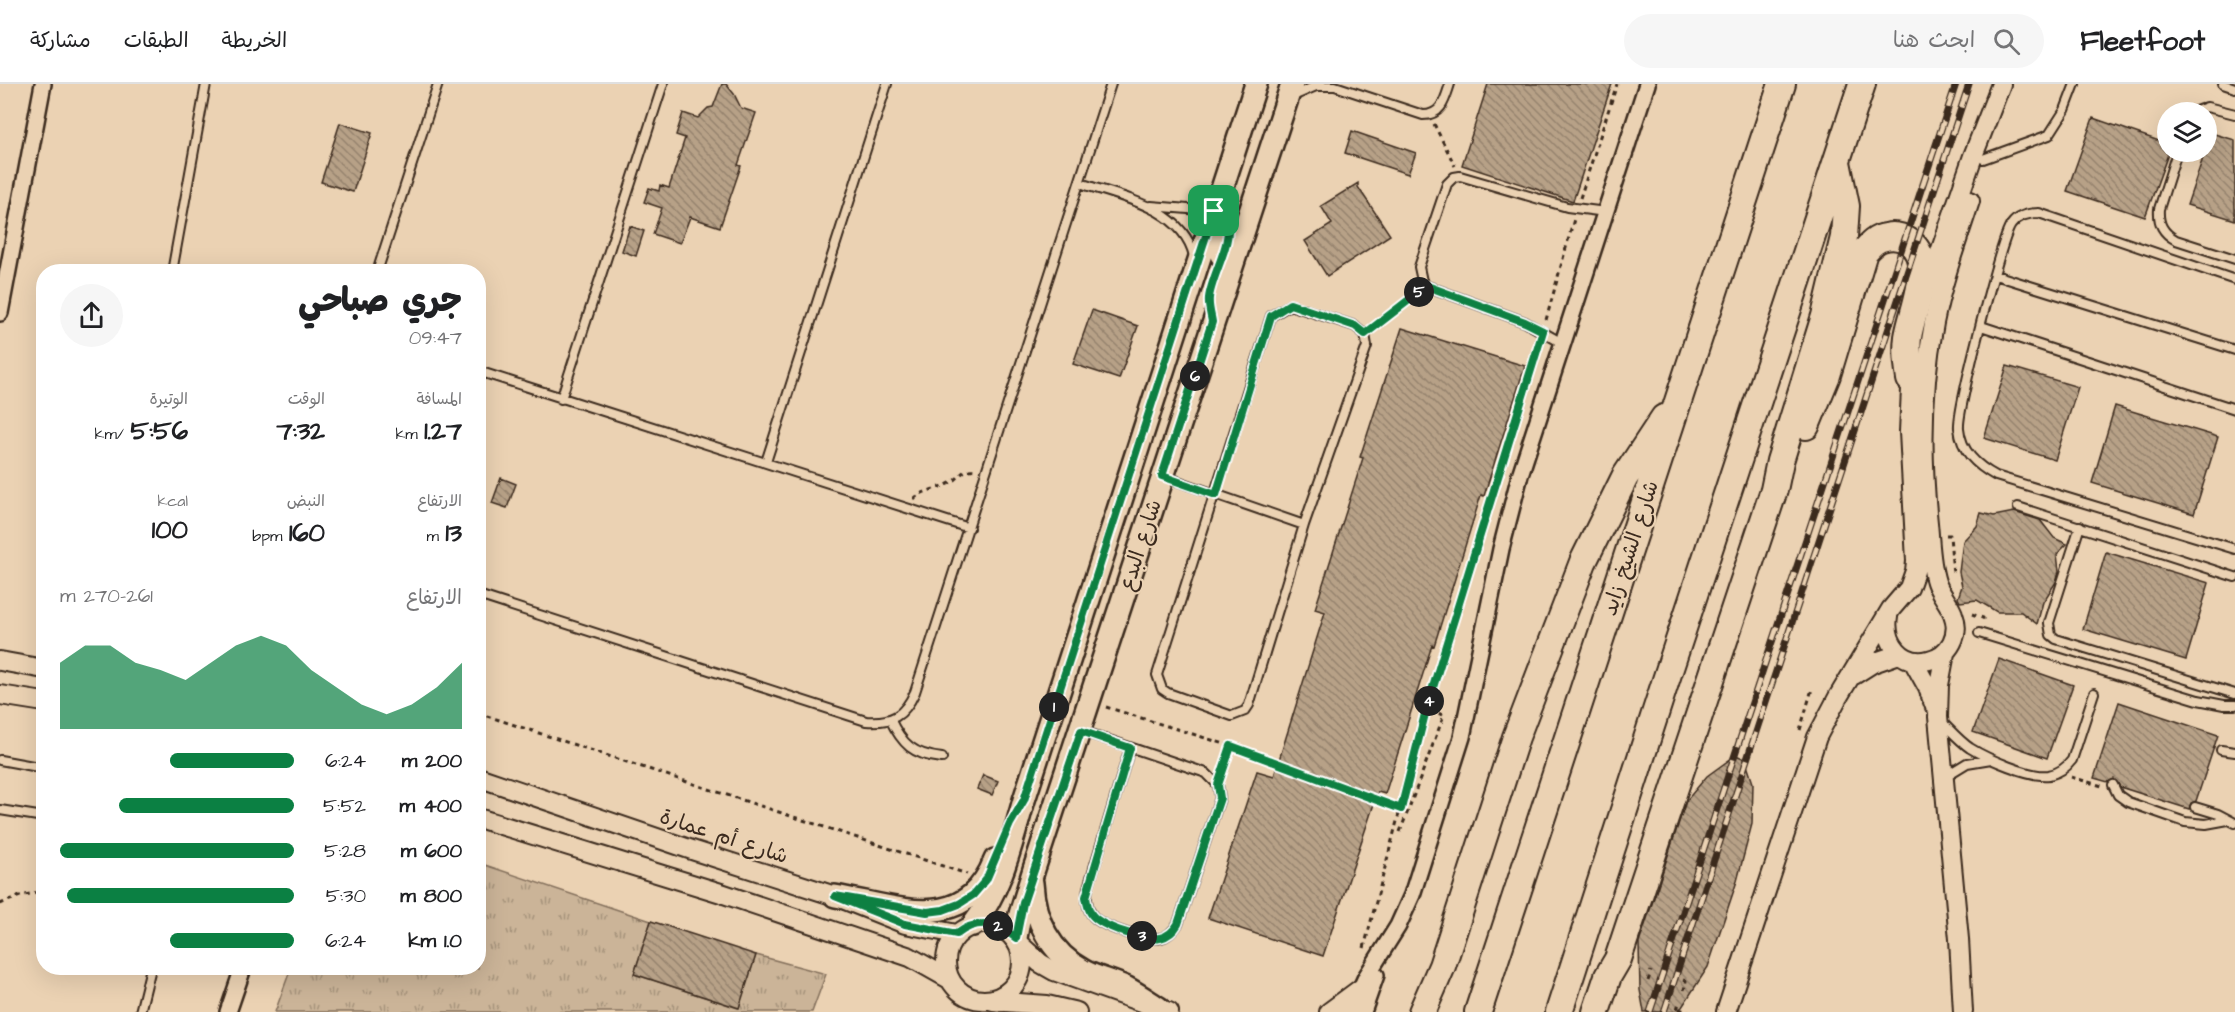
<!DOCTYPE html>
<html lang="ar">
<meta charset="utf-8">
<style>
:root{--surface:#fff;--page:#f6f6f6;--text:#202124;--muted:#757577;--line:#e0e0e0;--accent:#0b8043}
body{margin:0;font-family:"Architects Daughter","Playpen Sans Arabic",sans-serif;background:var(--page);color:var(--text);direction:rtl;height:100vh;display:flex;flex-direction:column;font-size:22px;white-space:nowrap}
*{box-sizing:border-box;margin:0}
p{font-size:20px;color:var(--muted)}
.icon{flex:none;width:33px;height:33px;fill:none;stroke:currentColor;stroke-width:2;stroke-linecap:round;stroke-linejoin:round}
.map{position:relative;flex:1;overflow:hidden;direction:ltr}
.details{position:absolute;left:36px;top:180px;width:450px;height:711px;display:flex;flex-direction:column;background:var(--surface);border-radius:24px;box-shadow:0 6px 24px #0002;direction:rtl}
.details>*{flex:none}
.buttons{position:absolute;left:2157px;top:18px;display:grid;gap:12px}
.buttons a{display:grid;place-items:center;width:60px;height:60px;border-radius:50%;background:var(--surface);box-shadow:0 6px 24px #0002;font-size:30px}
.pin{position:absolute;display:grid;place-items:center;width:51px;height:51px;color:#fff;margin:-26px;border-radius:12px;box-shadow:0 3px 9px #0006}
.km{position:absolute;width:30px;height:30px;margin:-15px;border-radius:50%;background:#222;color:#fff;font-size:16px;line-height:30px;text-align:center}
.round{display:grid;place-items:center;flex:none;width:63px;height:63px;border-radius:32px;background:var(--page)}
.headline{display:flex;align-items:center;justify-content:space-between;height:102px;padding:0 24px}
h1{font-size:33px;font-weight:800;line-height:45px}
.figures{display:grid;grid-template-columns:repeat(3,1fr);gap:9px;height:102px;padding:6px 24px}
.figures div{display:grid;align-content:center}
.figures b{font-size:26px;font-weight:800}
.figures small{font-size:16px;font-weight:400}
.figures p{font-size:16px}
.chart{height:168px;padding:12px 24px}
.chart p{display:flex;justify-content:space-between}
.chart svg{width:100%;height:108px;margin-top:6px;fill:var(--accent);opacity:.7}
ul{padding:0 24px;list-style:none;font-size:20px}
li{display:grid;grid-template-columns:96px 72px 1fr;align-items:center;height:45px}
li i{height:15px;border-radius:8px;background:var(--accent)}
header{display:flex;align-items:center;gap:36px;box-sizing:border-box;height:84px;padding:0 30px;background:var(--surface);border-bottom:2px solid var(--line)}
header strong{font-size:28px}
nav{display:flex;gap:33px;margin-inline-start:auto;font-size:21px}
.search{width:420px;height:54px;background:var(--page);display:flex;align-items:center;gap:15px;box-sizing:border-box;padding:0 21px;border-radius:33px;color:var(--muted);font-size:22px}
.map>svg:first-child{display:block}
.grass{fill:url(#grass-tufts);stroke:#836f5b;stroke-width:1.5}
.building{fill:url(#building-back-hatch);stroke:#3b2a1e;stroke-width:1.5}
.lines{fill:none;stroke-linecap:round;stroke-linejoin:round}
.service-casing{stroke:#3b2a1e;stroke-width:12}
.minor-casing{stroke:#3b2a1e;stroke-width:20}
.tertiary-casing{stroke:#3b2a1e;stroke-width:22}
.secondary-casing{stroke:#3b2a1e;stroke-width:26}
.motorway-casing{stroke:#3b2a1e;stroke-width:30}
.path{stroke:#3b2a1e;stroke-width:3;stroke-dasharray:4.5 4.5;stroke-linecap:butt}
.service{stroke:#ebd2b3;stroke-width:8}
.minor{stroke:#ebd2b3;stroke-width:15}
.tertiary{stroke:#ebd2b3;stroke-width:18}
.secondary{stroke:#ebd2b3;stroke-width:21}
.motorway{stroke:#ebd2b3;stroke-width:26}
.rail-casing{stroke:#3b2a1e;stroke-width:7}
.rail{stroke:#ebd2b3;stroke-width:4.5;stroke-dasharray:14;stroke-linecap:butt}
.route-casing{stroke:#fff;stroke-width:12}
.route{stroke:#0b8043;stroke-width:8}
.labels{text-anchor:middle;stroke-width:4.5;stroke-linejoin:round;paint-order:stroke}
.street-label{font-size:21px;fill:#3b2a1e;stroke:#ebd2b3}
</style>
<header>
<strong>Fleetfoot</strong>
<div class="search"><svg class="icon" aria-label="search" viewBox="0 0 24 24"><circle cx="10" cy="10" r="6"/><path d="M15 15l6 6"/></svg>ابحث هنا</div>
<nav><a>الخريطة</a><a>الطبقات</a><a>مشاركة</a></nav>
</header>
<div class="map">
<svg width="2235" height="928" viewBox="0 0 2235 928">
<defs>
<pattern id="grass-tufts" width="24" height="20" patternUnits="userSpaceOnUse" patternTransform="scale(1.5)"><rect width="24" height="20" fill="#cbb498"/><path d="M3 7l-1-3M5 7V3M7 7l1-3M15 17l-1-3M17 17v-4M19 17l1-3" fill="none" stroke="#a6937b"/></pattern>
<pattern id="building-back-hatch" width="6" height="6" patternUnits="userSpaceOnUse" patternTransform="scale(1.5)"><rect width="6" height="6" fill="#b7a187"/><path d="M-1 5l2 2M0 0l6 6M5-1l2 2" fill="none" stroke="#96836e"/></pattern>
</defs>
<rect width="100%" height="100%" fill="#ebd2b3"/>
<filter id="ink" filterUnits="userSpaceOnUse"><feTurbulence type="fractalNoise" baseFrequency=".0167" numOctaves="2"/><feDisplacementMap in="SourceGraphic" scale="12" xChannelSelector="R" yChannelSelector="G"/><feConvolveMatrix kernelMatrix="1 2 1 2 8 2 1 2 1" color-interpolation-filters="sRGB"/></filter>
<g filter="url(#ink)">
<path class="grass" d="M 479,779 L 651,837 L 634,890 L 738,924 L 756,871 L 826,890 L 812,928 L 275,928 L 291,884 L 478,884 Z"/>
<path class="building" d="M 722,0 L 726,0 L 734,10 L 741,24 L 756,29 L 738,81 L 741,82 L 720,143 L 690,133 L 680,159 L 653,150 L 662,124 L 644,118 L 649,104 L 659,107 L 660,101 L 669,104 L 685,54 L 676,51 L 683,29 L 698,34 L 708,24 L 713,23 Z
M 1488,0 L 1612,0 L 1573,117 L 1462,81 Z
M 2093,34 L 2168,60 L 2168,70 L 2145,133 L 2067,107 Z
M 340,39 L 372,49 L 353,108 L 321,98 Z
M 1352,47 L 1416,69 L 1408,90 L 1345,69 Z
M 2211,49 L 2235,56 L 2235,136 L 2187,121 L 2205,68 L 2206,68 Z
M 1358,99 L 1358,103 L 1390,151 L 1327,192 L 1305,157 L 1332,140 L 1321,122 Z
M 630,142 L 644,147 L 636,172 L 622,167 Z
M 1092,226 L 1138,242 L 1119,295 L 1073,280 Z
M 1402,244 L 1525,282 L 1484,412 L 1481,411 L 1434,562 L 1432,561 L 1385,710 L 1378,708 L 1323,872 L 1208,834 L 1257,687 L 1274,692 L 1325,528 L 1315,525 L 1363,374 L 1360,373 Z
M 2007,282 L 2078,303 L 2055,376 L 1984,354 Z
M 2115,322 L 2218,353 L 2194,430 L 2092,399 Z
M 501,394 L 516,400 L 507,424 L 492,419 Z
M 2014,428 L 2040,436 L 2054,454 L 2067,460 L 2057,470 L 2059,487 L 2056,498 L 2043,518 L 2037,540 L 2021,528 L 1997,528 L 1977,516 L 1960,518 L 1958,514 L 1962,502 L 1959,488 L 1963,457 L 1977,442 L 1981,429 L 1994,432 Z
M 2106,468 L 2209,499 L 2186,576 L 2083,545 Z
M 1999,575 L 2073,601 L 2047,674 L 1973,648 Z
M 2119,618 L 2218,651 L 2196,717 L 2191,719 L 2189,725 L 2120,703 L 2114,695 L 2108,698 L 2094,694 Z
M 1736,671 L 1745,675 L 1753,699 L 1752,740 L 1737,797 L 1708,883 L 1682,923 L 1676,928 L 1644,928 L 1640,906 L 1639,859 L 1686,717 L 1707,692 Z
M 983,691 L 998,697 L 992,711 L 977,705 Z
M 651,837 L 756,871 L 739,924 L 634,890 Z"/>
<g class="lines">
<g class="service-casing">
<path id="service" d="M 2223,0 L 2235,4
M 1293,12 L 1316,2 L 1335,2 L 1423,31 C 1442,31 1445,15 1450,0
M 2193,28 L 2207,23 L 2235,30
M 2177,68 L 2159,125 C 2158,140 2163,149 2176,156 L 2235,175
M 1983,75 L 2049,51 L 2065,26 L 2075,0
M 1080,99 C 1120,113 1182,123 1194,172
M 1151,122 L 1213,127
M 172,188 L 206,0
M 377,188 L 438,0
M 1995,191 L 2235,266
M 2235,196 L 2039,129 C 2028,129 2018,131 2011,141 C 2001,154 1957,326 1959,344 C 1961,367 1976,381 1996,392 L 2235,465
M 1290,221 L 1355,242 L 1365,250 L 1367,262 L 1304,441 L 1249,621 L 1245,627 L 1232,632 L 1168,609 L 1162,605 L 1157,591 L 1271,232 Z
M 1981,242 L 2235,325
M 1562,259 L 1525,238 L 1427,202 L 1422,197 L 1419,183 L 1447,100 L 1454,93 L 1460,92 L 1567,123 L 1606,128
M 478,287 L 969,444
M 561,315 L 663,0
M 766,378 L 887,0
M 1166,393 L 1304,441
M 2018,423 L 2235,493
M 2080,442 L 2049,539 L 2051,551 L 2056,555 L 2235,610
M 478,511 L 866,637 C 892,639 904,632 915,608 L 1111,0
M 1979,549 L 2198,616 L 2224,621 L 2235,621
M 890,635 C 902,660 913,671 942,674
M 1943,639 C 1952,648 1960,657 1970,664 C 1986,674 2031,694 2049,691 C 2059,689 2066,684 2072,676 L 2094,609
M 1082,647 L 1206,689 L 1218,701 L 1220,714 L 1178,840 C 1174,846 1169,852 1161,854 C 1146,857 1101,843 1092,831 C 1086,822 1086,813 1088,804 L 1130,664
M 2221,666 L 2235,668
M 0,676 L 44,684
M 1944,693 L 1967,679 L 1991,675
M 2113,701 L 2118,711 L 2128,718 L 2185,738 L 2206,740 L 2228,736
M 2195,723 L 2218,730 L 2235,739
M 0,726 L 44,733
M 140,928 L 151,884"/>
</g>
<g class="minor-casing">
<path id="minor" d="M 0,229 L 43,0
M 228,928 L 243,884
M 1350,928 L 1366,893 L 1398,842 L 1412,811 L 1462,653 L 1501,465 L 1520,391 L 1647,0
M 1363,928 L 1376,891"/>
</g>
<g class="tertiary-casing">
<path id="tertiary" d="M 1927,206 L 1973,72 L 2001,0
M 1888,533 C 1884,558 1902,583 1929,576 C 1950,571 1961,550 1953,530 C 1949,519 1940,510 1936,498 C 1930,479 1930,459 1928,439 C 1921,371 1921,306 1934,239 C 1942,198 1957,157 1970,117
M 1945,569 L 1939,601 L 1938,633 L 1959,855 L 1963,928
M 0,577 L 44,585
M 1913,577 L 1928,604 L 1935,623
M 1854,591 L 1873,579 L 1899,570
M 0,611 L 44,618
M 478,693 L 695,767 L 835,812 L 905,840 L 957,850
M 478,734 L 721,809 L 910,873 L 949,895
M946 878a38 38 0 1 1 76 0a38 38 0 1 1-76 0Z
M 1018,859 L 1040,879 L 1054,887 L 1169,928
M 993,917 L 1047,921 L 1077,928
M 1329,928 L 1360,905
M 1726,928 L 1817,653 L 1838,613 L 1891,525 L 1909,504 L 1915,487 L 1916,477 L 1909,348 L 1912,283"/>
</g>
<g class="secondary-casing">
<path id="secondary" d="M 1214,127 C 1237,137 1227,152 1221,171
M 1032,799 C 1034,836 1050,869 1084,887 C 1097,894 1113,897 1127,904 C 1138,910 1148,917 1159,924
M 835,812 C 897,822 964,853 995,776
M 973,841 C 1002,804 1011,761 1024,716 L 1256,0
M 1016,854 L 1020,830 L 1034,785 L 1292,0"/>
</g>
<g class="motorway-casing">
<path id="motorway" d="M 1806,342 L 1827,291 L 1864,168 C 1870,161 1876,154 1886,153 C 1894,151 1902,153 1908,157 C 1937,176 1912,226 1908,253 C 1906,267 1908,281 1910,295
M 1422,928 L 1442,882 L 1516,653 L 1583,478 L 1625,393 L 1664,334
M 1478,928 L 1782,0
M 1559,928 L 1665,599 L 1862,0
M 1596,928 L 1608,892 L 1618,875 L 1774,406 L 1780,377 L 1825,232 L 1844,153 L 1846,122 L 1837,78"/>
</g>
<path class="path" d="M 1434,40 L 1455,82
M 1580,114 L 1617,0
M 1546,236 L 1574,135
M 1374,243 L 1418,209
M 914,415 C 922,406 939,405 950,399 C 961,394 961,384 975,386
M 1946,451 L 1950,451 L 1953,491
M 1972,530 L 1983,534 L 1983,539
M 1106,623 L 1231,662 L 1400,724
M 478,629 L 967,790
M 1800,646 L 1812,605
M 1222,688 L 1231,663
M 2071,693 L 2102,702
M 1400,748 L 1444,631 L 1427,626
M 0,820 L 20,812 L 44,807
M 1364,864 L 1426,626 L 1539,259
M 1683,896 L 1686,897 L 1684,906
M 1648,897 L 1651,887
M 1677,925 L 1679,919
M 1679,925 L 1688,928"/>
<use href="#service" class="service"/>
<use href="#minor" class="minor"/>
<use href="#tertiary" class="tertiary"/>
<use href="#secondary" class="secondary"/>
<use href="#motorway" class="motorway"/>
<g class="rail-casing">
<path id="rail" d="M 1650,928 L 1956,0
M 1664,928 L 1969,0"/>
</g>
<use href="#rail" class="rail"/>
</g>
</g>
<g class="lines" filter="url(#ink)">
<g class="route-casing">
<path id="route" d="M 1214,127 L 1226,135 C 1235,155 1211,192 1209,214 C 1208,222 1211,231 1212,238 L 1162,392 L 1216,411 L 1271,232 L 1290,220 L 1355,242 L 1365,250 L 1427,202 L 1525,238 L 1543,247 L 1426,626 L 1401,725 L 1231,662 L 1218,701 L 1220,714 L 1178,840 C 1174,847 1169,852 1160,854 C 1145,857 1102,843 1092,831 C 1088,826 1087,820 1086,813 L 1130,664 L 1081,647 L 1023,819 L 1016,854 C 997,838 978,834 957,850 L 905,840 L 835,812 L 927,828 L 943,826 L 959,820 L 973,811 L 986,796 L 1010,740 L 1024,716 Z"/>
</g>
<use href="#route" class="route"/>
</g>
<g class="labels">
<g class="street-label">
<text transform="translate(1140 461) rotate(-72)" y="7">شارع البدع</text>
<text transform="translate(1630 464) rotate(-72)" y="7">شارع الشيخ زايد</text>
<text transform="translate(724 752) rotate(18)" y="7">شارع أم عمارة</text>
</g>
</g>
</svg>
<div class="buttons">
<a><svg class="icon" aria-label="layers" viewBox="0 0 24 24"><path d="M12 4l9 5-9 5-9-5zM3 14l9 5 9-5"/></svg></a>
</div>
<div class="pin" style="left:1214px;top:127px;background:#1e9e55"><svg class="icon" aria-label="arrive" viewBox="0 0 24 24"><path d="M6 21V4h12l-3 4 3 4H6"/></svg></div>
<b class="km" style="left:1054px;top:623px">1</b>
<b class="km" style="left:998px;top:842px">2</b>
<b class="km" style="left:1142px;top:852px">3</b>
<b class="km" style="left:1429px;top:617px">4</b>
<b class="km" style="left:1419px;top:208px">5</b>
<b class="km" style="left:1195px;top:292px">6</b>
<section class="details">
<div class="headline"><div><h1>جري صباحي</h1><p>09:47</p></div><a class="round"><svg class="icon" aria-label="share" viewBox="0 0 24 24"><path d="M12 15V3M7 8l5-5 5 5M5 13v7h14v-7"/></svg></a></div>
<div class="figures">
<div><p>المسافة</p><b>1.27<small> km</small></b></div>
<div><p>الوقت</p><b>7:32</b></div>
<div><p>الوتيرة</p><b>5:56<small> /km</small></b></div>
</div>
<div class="figures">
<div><p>الارتفاع</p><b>13<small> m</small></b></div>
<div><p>النبض</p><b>160<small> bpm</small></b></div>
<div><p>kcal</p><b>100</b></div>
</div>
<div class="chart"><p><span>الارتفاع</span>261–270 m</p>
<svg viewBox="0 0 160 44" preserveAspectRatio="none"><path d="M0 44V17L10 10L20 10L30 17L40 20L50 24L60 17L70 10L80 6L90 10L100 20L110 27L120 34L130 38L140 34L150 27L160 17V44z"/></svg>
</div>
<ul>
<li><b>200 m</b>6:24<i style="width:53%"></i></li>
<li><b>400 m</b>5:52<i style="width:75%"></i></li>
<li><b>600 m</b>5:28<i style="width:100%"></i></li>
<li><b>800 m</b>5:30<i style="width:97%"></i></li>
<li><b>1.0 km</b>6:24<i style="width:53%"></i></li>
</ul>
</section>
</div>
